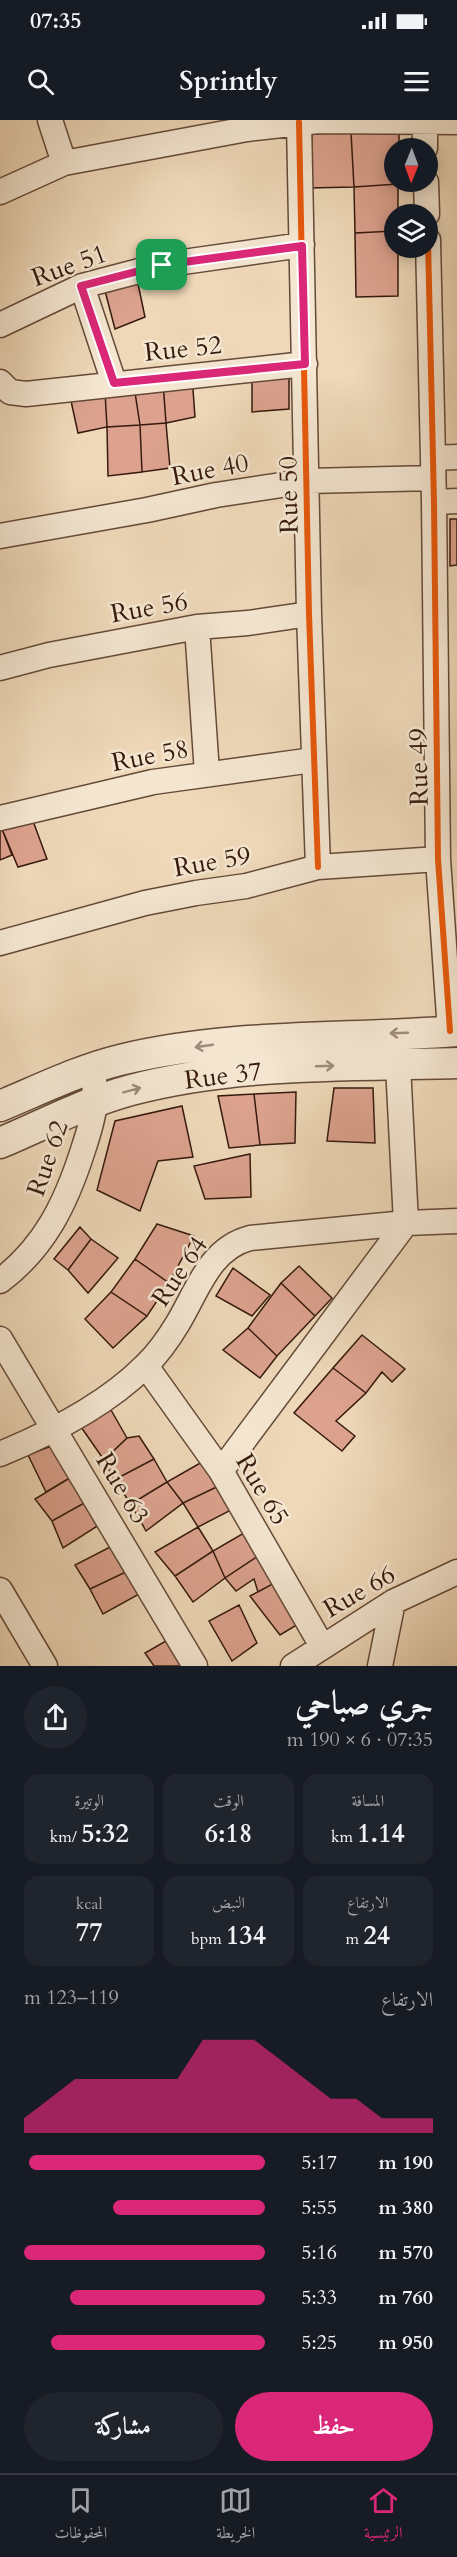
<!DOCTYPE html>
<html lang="ar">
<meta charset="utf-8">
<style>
:root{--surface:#171b24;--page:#20242c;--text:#f1f3f6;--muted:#9ea1a6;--line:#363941;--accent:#db2777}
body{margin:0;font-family:Cardo,Amiri,serif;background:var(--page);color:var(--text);direction:rtl;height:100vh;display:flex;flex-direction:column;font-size:22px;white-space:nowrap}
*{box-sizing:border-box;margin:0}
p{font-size:20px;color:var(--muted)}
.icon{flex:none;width:33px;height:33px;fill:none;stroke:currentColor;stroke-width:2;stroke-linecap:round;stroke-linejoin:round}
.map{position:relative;height:1546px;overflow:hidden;direction:ltr}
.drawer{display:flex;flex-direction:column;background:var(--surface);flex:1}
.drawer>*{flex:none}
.needle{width:39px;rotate:181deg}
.fabs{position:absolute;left:384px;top:18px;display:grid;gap:12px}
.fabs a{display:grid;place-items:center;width:54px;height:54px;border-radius:50%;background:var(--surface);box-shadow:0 3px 15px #0003;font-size:30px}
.pin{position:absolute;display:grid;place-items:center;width:51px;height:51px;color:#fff;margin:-26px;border-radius:12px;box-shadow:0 3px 9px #0006}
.round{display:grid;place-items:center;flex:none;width:63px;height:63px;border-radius:32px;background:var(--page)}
.overview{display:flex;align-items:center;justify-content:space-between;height:102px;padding:0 24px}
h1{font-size:33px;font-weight:700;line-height:45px}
.stats{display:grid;grid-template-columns:repeat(3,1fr);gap:9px;height:102px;padding:6px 24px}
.stats div{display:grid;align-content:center;border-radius:15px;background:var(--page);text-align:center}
.stats b{font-size:26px;font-weight:700}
.stats small{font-size:16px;font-weight:400}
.stats p{font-size:16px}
.chart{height:168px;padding:12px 24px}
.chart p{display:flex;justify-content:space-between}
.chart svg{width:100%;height:108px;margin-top:6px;fill:var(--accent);opacity:.7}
.button{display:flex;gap:12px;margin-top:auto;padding:12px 24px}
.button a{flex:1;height:69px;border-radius:36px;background:var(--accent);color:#fff;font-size:24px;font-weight:700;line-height:69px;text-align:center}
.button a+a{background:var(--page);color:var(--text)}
ul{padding:0 24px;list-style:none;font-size:20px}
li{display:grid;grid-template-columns:96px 72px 1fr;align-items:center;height:45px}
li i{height:15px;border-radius:8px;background:var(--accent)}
.status{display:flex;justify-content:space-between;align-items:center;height:42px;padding:0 30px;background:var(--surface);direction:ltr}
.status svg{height:16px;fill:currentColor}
header{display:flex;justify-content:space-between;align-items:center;height:78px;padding:0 24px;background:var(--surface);font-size:27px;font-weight:700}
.tab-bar{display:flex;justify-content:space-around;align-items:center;height:84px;border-top:2px solid var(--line);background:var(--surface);font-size:16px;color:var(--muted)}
.tab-bar a{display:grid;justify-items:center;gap:3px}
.tab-bar .selected{color:var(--accent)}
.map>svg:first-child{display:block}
.building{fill:#dca28e;stroke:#361a0d;stroke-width:1.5}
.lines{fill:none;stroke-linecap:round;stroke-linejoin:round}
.minor-casing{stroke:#644a38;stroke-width:27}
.tertiary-casing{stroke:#644a38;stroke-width:33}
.minor{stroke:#f4e6d1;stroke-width:24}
.tertiary{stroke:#f4e6d1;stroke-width:30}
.cycleway-casing{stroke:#f4e6d1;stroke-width:10}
.cycleway{stroke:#e8590c;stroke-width:6}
.oneway{stroke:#9e8a79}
.route-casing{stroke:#fff;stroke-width:12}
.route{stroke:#db2777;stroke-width:8}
.labels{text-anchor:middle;stroke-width:5;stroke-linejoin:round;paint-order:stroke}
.street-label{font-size:26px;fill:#361a0d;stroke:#f4e6d1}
</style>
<div class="status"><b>07:35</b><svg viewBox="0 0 49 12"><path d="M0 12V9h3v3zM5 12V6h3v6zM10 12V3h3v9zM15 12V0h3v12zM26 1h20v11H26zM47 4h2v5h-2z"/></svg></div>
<header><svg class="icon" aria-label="menu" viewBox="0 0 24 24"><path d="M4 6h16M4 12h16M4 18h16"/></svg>Sprintly<svg class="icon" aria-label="search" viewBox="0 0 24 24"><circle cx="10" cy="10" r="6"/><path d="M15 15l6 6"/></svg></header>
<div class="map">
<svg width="457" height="1546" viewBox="0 0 457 1546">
<rect width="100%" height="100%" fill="#eed8b8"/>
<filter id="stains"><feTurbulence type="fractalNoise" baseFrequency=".00333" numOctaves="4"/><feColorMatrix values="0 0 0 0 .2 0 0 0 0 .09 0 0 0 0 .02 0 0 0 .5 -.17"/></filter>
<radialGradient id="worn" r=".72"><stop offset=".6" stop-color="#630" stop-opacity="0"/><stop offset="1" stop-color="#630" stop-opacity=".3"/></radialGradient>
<path class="building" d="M 351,12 L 354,67 L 308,68 L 312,14 Z
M 351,12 L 399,13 L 399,28 L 394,28 L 394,62 L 399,62 L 398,64 L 354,67 Z
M 398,64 L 398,94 L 394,94 L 394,111 L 355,113 L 354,67 Z
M 394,111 L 394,128 L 398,128 L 398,176 L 356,177 L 355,113 Z
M 137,159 L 145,197 L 115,209 L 105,171 Z
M 289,250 L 289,289 L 252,292 L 252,253 Z
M 192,256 L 195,297 L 166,303 L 163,262 Z
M 163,262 L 166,303 L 140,305 L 134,266 Z
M 134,266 L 140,305 L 107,307 L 105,272 Z
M 105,272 L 107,307 L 78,313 L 71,281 Z
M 166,303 L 170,348 L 142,352 L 140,305 Z
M 140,305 L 142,352 L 108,356 L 107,307 Z
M 450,399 L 457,399 L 457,445 L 450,446 Z
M 33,701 L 47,739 L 18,747 L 2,709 Z
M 0,709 L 2,709 L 12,735 L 0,740 Z
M 334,968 L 373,968 L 375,1023 L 327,1021 Z
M 296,972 L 295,1023 L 260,1025 L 254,974 Z
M 254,974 L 260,1025 L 229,1028 L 218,976 Z
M 182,986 L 193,1037 L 158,1041 L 140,1091 L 97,1070 L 115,1001 Z
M 250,1034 L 251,1077 L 205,1079 L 194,1046 Z
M 157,1104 L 194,1116 L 169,1163 L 135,1139 Z
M 80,1107 L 91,1119 L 68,1150 L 54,1139 Z
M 91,1119 L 118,1138 L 88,1173 L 68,1150 Z
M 135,1139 L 169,1163 L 147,1196 L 111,1172 Z
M 299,1146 L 332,1178 L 315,1196 L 281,1163 Z
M 233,1148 L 270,1175 L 252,1196 L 216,1176 Z
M 281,1163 L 315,1196 L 277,1236 L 248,1208 Z
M 111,1172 L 147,1196 L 113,1228 L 85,1199 Z
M 248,1208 L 277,1236 L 260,1258 L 223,1230 Z
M 362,1215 L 405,1249 L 392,1262 L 382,1252 L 366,1273 L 333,1248 Z
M 333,1248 L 366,1273 L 336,1301 L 355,1316 L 342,1331 L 294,1293 Z
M 111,1290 L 127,1318 L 104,1340 L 79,1304 Z
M 139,1316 L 154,1339 L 114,1360 L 104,1340 L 127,1318 Z
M 54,1325 L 73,1356 L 46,1372 L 28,1335 Z
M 209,1338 L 225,1363 L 183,1383 L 167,1362 Z
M 154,1339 L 167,1362 L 131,1384 L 114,1360 Z
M 73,1356 L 86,1382 L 52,1401 L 35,1379 Z
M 167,1362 L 183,1383 L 146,1411 L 131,1384 Z
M 225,1363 L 235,1388 L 198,1407 L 183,1383 Z
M 86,1382 L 99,1405 L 63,1428 L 52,1401 Z
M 198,1407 L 213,1431 L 175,1456 L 155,1432 Z
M 249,1410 L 261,1434 L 225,1458 L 213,1431 Z
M 114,1425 L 130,1450 L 90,1469 L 75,1445 Z
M 213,1431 L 225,1458 L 193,1482 L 175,1456 Z
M 261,1434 L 280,1460 L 258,1472 L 254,1459 L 236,1471 L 225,1458 Z
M 130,1450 L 141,1473 L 103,1494 L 90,1469 Z
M 280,1460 L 300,1503 L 280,1515 L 250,1476 Z
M 239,1485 L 257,1523 L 232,1541 L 209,1501 Z
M 171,1518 L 188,1546 L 154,1546 L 145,1533 Z"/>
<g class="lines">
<g class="minor-casing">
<path id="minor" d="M 50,0 L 64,43
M 425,1 L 425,28
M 299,2 L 309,494 L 318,747
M 426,62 L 427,94
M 0,72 L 64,43 L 247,9 L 318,1 L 457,2
M 428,120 L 434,382 L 438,739 L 450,911
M 82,166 L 114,263
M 0,205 L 82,166 L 162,145 L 302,125
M 0,262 L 10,272 L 26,274 L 305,244
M 433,338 L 457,337
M 434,382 L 457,381
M 0,416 L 147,390 L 216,375 L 308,361 L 433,358
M 197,507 L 207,653
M 0,548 L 49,535 L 197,507 L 248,503 L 309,494
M 0,698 L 153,662 L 313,640
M 0,823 L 145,783 L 196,773 L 246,766 L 318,747 L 438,739
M 0,1161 C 45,1127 66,1083 83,1030 C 88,1015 94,996 95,981 C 95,970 94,959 93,948
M 0,1219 L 195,1546
M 146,1246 L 221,1351 L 322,1526
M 0,1334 C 51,1313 106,1285 145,1246 C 158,1234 169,1218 178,1203 C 198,1170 209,1129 250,1118 L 406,1103 L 457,1101
M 221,1351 L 406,1103 L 398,945
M 0,1470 L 45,1546
M 293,1546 L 393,1482 L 457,1452
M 380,1546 L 393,1482"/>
</g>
<g class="tertiary-casing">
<path id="tertiary" d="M 0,986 C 39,970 79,950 120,940 C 231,913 344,920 457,911
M 0,1023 C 43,1005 86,982 131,970 C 237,942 348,946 457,943"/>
</g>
<use href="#minor" class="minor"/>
<use href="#tertiary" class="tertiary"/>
<g class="cycleway-casing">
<path id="cycleway" d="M 299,2 L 309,494 L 318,747
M 428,120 L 434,382 L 438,739 L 450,911"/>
</g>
<use href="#cycleway" class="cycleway"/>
</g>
<defs><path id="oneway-shaft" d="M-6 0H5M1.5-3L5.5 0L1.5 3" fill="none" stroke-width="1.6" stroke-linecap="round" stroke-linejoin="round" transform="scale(1.5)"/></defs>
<g class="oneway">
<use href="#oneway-shaft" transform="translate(399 913) rotate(178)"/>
<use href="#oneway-shaft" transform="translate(204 926) rotate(172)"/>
<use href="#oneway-shaft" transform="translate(325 946) rotate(-2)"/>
<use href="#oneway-shaft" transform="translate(132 970) rotate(-15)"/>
</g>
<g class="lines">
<g class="route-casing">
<path id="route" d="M 302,126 L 305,244 L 114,263 L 81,166 L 162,145 Z"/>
</g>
<use href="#route" class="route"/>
</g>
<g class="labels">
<g class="street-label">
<text transform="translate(69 145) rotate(-20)" y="9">Rue 51</text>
<text transform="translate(183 228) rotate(-6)" y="9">Rue 52</text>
<text transform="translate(210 349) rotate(-11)" y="9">Rue 40</text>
<text transform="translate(288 375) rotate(-91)" y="9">Rue 50</text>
<text transform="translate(149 487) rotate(-10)" y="9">Rue 56</text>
<text transform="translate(150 635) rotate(-11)" y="9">Rue 58</text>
<text transform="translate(418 647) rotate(-91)" y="9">Rue 49</text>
<text transform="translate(212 741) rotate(-10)" y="9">Rue 59</text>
<text transform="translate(223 955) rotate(-7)" y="9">Rue 37</text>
<text transform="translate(47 1038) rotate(-71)" y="9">Rue 62</text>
<text transform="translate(179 1151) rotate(-56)" y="9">Rue 64</text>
<text transform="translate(123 1368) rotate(59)" y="9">Rue 63</text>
<text transform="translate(263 1369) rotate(59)" y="9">Rue 65</text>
<text transform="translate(359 1471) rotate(-30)" y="9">Rue 66</text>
</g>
</g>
<rect width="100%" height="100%" filter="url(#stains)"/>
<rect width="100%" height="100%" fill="url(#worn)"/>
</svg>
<div class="fabs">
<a><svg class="needle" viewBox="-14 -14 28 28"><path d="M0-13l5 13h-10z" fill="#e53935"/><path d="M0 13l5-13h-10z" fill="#9ea1a6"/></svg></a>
<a><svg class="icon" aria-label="layers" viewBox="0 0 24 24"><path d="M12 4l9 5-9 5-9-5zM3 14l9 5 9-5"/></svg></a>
</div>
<div class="pin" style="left:162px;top:145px;background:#1e9e55"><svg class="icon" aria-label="arrive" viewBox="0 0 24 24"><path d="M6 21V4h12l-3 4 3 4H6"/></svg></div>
</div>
<section class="drawer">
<div class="overview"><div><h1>جري صباحي</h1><p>07:35 · 6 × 190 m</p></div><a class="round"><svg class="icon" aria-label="share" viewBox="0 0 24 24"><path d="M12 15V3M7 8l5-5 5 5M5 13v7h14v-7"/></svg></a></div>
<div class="stats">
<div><p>المسافة</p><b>1.14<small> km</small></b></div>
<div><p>الوقت</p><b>6:18</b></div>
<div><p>الوتيرة</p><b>5:32<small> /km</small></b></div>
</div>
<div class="stats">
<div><p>الارتفاع</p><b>24<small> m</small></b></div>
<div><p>النبض</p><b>134<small> bpm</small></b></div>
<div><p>kcal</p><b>77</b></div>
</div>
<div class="chart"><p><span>الارتفاع</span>119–123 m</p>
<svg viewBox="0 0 160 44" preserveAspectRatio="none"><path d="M0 44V38L10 30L20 22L30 22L40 22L50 22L60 22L70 6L80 6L90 6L100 14L110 22L120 30L130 30L140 38L150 38L160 38V44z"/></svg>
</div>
<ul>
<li><b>190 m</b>5:17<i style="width:98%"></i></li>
<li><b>380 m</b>5:55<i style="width:63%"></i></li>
<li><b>570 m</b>5:16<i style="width:100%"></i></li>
<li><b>760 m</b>5:33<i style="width:81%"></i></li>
<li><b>950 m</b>5:25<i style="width:89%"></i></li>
</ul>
<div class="button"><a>حفظ</a><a>مشاركة</a></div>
</section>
<nav class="tab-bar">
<a class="selected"><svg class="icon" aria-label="home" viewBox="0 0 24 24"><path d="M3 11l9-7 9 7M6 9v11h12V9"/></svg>الرئيسية</a>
<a><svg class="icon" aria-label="map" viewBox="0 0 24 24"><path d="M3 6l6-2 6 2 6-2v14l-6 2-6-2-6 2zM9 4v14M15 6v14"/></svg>الخريطة</a>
<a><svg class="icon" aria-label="saved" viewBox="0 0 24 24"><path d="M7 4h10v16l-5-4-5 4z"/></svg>المحفوظات</a>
</nav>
